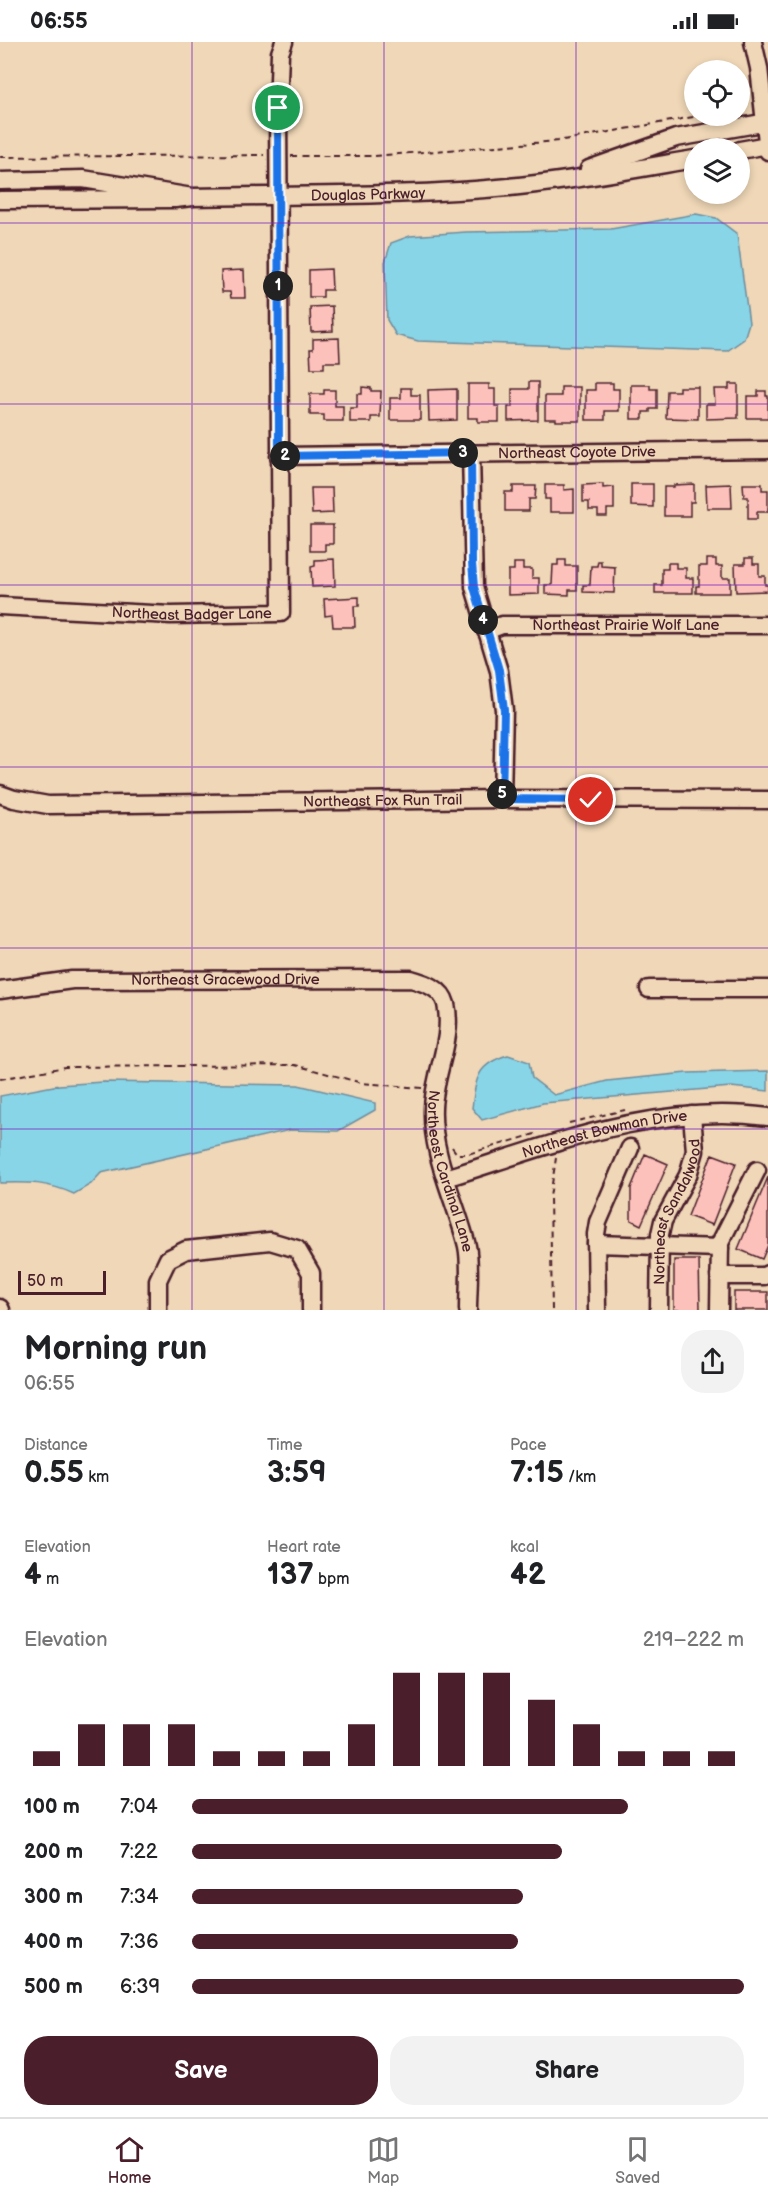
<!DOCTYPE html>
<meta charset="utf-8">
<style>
:root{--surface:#fff;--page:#f2f2f2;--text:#202124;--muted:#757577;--line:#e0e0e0;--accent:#4a1f2b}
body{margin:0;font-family:"Balsamiq Sans",sans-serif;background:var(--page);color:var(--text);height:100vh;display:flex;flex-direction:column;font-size:22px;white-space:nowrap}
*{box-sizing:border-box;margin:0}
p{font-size:20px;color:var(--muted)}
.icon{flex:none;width:33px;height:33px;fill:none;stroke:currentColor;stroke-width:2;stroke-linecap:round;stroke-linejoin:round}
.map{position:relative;height:1268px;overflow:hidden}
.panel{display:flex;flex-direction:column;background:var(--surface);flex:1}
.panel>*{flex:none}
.controls{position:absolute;left:684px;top:18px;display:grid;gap:12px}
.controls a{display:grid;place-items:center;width:66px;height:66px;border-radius:50%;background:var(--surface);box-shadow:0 3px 9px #0003;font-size:30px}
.scale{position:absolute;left:18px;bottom:15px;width:88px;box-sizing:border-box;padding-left:6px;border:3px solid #4a1f2b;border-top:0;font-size:16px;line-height:21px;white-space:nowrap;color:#4a1f2b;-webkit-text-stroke:4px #efd7b7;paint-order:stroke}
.pin{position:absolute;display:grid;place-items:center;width:51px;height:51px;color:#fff;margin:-26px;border:3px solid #fff;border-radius:50%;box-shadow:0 2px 6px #0007}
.km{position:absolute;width:30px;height:30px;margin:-15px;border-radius:50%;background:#222;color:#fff;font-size:16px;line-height:30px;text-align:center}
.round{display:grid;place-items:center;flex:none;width:63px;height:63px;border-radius:24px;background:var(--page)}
.overview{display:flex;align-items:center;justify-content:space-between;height:102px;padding:0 24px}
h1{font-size:33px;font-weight:800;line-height:45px}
.metrics{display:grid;grid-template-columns:repeat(3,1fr);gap:9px;height:102px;padding:6px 24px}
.metrics div{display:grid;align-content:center}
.metrics b{font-size:30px;font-weight:800}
.metrics small{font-size:16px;font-weight:400}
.metrics p{font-size:16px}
.chart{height:168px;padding:12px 24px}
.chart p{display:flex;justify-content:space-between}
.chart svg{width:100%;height:108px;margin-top:6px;stroke:var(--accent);stroke-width:6}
.primary-button{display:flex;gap:12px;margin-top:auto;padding:12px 24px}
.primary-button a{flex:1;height:69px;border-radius:24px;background:var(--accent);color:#fff;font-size:24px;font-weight:800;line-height:69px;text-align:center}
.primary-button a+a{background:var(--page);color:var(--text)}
ul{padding:0 24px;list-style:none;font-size:20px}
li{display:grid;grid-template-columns:96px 72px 1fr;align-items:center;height:45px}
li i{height:15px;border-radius:8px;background:var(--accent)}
.status{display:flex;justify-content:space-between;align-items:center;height:42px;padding:0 30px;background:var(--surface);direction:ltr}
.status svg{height:16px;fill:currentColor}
.tabs{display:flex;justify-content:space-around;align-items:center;height:84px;border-top:2px solid var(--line);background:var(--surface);font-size:16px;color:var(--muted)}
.tabs a{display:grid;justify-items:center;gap:3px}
.tabs .current{color:var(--accent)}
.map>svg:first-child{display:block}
.water{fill:#88d5e8;stroke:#6f8c9c;stroke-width:1.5}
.building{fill:#fdc1bb;stroke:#4a1f2b;stroke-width:1.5}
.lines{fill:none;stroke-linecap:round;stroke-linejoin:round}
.minor-casing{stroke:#4a1f2b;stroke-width:21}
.path{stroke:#4a1f2b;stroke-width:2;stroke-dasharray:6 4.5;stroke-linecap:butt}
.minor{stroke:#efd7b7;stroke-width:16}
.route-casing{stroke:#fff;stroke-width:12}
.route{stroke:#1a73e8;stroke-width:8}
.grid{fill:none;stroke:#7b2cbf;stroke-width:1.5;stroke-opacity:0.55}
.labels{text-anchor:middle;stroke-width:5;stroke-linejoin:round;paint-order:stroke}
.street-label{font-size:15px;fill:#4a1f2b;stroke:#efd7b7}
</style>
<div class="status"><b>06:55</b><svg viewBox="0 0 49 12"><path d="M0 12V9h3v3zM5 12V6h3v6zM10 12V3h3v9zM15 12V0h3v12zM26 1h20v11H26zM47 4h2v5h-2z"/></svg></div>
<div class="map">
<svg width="768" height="1268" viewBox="0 0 768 1268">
<rect width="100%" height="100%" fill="#efd7b7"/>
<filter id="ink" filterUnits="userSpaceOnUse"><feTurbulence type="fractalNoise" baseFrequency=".0167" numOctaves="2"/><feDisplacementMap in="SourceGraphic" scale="12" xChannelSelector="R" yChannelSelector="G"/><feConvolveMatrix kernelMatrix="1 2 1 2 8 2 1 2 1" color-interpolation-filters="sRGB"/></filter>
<g filter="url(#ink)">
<path class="water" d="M 696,172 L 716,176 L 737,192 L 749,281 L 744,297 L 727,309 L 418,299 L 396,293 L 387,278 L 385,220 L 391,201 L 410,194 L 466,190 L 611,187 Z
M 508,1013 L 529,1020 L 532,1036 L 554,1053 L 607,1039 L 687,1031 L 768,1029 L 768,1049 L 731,1045 L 543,1061 L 482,1078 L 472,1066 C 476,1036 477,1022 508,1013 Z
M 103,1040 L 298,1043 L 375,1061 L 375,1068 L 338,1089 L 290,1088 L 101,1131 L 91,1142 L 74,1152 C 47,1140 29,1140 0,1141 L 0,1054 L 59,1043 Z"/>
<path class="building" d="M 331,227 L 332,248 L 323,248 L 323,255 L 309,255 L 309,228 Z
M 244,228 L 245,256 L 231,256 L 230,250 L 222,250 L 221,229 Z
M 332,264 L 333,289 L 311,290 L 310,265 Z
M 339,296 L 340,320 L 324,320 L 324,326 L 311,326 L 310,307 L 313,307 L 313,297 Z
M 529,340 L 538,340 L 538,378 L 508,379 L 508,365 L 512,365 L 512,347 L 529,347 Z
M 595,341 L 613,341 L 613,347 L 619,347 L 619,369 L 605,369 L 605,378 L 586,378 L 586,348 L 595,348 Z
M 468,342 L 489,342 L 489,347 L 495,347 L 495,364 L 499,364 L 499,380 L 478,380 L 478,376 L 468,376 Z
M 729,342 L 738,342 L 738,376 L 706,377 L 706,362 L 715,362 L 714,347 L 729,347 Z
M 631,343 L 650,343 L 650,347 L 657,347 L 657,367 L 650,367 L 650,370 L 643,370 L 643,377 L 631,377 Z
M 362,345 L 371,346 L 371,349 L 381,349 L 380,375 L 371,375 L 371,380 L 350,380 L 350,366 L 357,366 L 357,352 L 362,352 Z
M 561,345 L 580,345 L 580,379 L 556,379 L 556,377 L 545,377 L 545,354 L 561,354 Z
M 679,345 L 698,345 L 698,377 L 666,376 L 667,349 L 679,349 Z
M 401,346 L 411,346 L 411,353 L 420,353 L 420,378 L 390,378 L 390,356 L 401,356 Z
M 457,347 L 457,378 L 429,379 L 428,348 Z
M 324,348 L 335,348 L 335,364 L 343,364 L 343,379 L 324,379 L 324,373 L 310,373 L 310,352 L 324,352 Z
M 758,349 L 766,349 L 766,354 L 768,354 L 768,376 L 747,376 L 747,354 L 758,354 Z
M 603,442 L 603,446 L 614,445 L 614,467 L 607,467 L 607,474 L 598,474 L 598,468 L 589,468 L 589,460 L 583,460 L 583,443 Z
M 631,442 L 653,442 L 653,465 L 631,464 Z
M 694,442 L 694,460 L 690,460 L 690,474 L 664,474 L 664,445 L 674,445 L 674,443 Z
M 731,442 L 732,466 L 707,466 L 706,443 Z
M 743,442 L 762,442 L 762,448 L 768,448 L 768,470 L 757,470 L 757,477 L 748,477 L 748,455 L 744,455 Z
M 545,443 L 564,443 L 564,448 L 574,447 L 574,470 L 550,470 L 550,457 L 545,457 Z
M 513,444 L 536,444 L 535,457 L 529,457 L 529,469 L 505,469 L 505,450 L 513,450 Z
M 311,446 L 332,446 L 333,471 L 312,472 Z
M 310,483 L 333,483 L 333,502 L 325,502 L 325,509 L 310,509 Z
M 745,516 L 753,516 L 753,522 L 759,522 L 759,534 L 765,534 L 765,543 L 768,543 L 768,549 L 736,550 L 735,522 L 745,522 Z
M 334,517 L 335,544 L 312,545 L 311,525 L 315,524 L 315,518 Z
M 707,517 L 716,517 L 716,524 L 722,524 L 722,536 L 730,536 L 730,551 L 696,551 L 696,544 L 699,544 L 699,524 L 707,524 Z
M 558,518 L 566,518 L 566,524 L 577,524 L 577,548 L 569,548 L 569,553 L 545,552 L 545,543 L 552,543 L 553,523 L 558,523 Z
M 598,519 L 601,519 L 601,524 L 615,525 L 614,551 L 583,550 L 583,543 L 590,543 L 591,524 L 597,524 Z
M 514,521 L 523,521 L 523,527 L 532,527 L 532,536 L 539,536 L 539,552 L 508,553 L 508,528 L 514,528 Z
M 668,521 L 676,521 L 676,526 L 686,526 L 686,536 L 693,536 L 693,551 L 655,551 L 655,543 L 662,543 L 662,527 L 668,527 Z
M 359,555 L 359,564 L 354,564 L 355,585 L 333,585 L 332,573 L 325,574 L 324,557 Z
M 645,1112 L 668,1122 L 641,1183 L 631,1178 L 631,1146 Z
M 712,1112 L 736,1121 L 712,1183 L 688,1174 Z
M 768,1135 L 768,1203 L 762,1217 L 738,1207 Z
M 674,1218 L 699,1218 L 700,1268 L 674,1268 Z
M 734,1250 L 768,1250 L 768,1268 L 734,1268 Z"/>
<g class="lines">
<g class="minor-casing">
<g id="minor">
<path d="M 753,0 L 759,26 L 768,109"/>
<path d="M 740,108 L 768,103"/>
<path d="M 589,127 L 676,96 L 768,80"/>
<path d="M 0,139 L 83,137 L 192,155 L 175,157 L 0,158"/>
<path id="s1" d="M 192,155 C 301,153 411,155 519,144 C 578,138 636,127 694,117"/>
<path d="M 471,411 L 474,545 L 499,629 L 504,668 L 502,757"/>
<path id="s2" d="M 279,414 L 768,408"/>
<path id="s3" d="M 0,564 L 171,573 L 281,571 L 278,66 L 280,11 L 284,0"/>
<path id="s4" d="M 486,589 L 502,583 L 768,583"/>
<path id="s5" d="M 0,752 L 14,757 L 48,763 L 502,757 L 768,758"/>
<path d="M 649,947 L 768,947"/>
<path id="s6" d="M 0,948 L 72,938 L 411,937 C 425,941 442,946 446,962 C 454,997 434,1031 433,1066 C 431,1113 456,1159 467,1204 C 471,1223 468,1248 468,1268"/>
<path id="s7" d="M 446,1136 C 551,1103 656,1060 768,1075"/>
<path d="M 596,1202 L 720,1206"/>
<path d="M 719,1234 L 764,1234 L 768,1232"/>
<path d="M 0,1266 L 1,1268"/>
<path d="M 158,1268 L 158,1238 L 168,1217 L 186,1208 L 270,1199 L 297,1207 L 311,1231 L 311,1268"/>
<path d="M 597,1268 L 596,1192 L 598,1180 L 630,1106"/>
<path id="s8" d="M 659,1268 L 660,1192 L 663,1179 L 688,1133 L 695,1109 L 692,1073"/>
<path d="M 719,1268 L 720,1201 L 757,1128"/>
</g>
</g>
<path class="path" d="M 740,66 L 749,64
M 291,114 L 374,114 L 558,99 L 699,74
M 0,115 L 264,113
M 0,1037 L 65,1025 L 295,1023 L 362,1041 L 422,1046
M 569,1081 L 625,1068
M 452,1105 L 457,1112 L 468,1112 L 535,1092
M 552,1268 L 550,1155 L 556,1116"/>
<use href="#minor" class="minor"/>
</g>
</g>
<g class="lines" filter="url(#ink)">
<g class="route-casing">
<path id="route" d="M 278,66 L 279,414 L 471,411 L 472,521 L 474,545 L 499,628 L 504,668 L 502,757 L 591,758"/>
</g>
<use href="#route" class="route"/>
</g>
<path class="grid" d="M 192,0 L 192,1268M 384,0 L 384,1268M 576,0 L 576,1268M 0,181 L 768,181M 0,362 L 768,362M 0,543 L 768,543M 0,725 L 768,725M 0,906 L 768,906M 0,1087 L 768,1087"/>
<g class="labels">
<g class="street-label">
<text dy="5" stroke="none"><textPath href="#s1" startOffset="176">Douglas Parkway</textPath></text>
<text dy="5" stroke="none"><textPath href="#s2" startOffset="298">Northeast Coyote Drive</textPath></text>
<text dy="5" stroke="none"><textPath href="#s3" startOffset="192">Northeast Badger Lane</textPath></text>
<text dy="5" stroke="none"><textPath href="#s4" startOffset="141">Northeast Prairie Wolf Lane</textPath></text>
<text dy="5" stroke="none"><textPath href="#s5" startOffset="384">Northeast Fox Run Trail</textPath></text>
<text dy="5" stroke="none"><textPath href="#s6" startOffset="226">Northeast Gracewood Drive</textPath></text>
<text dy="5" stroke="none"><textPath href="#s7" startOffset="165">Northeast Bowman Drive</textPath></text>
<text dy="5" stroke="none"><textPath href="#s6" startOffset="628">Northeast Cardinal Lane</textPath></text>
<text dy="5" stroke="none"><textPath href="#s8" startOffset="102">Northeast Sandalwood</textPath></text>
</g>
</g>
</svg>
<div class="controls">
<a><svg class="icon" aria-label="locate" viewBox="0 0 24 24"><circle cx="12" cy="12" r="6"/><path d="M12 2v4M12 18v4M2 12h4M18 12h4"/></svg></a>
<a><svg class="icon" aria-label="layers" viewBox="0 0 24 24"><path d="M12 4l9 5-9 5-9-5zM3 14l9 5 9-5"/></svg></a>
</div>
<div class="scale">50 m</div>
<div class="pin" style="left:278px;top:66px;background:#1e9e55"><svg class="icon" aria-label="arrive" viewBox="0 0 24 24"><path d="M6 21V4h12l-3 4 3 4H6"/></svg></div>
<div class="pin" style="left:591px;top:758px;background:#d93025"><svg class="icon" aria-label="check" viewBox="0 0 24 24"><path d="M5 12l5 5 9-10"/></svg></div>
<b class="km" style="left:278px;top:244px">1</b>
<b class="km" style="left:285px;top:414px">2</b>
<b class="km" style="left:463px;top:411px">3</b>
<b class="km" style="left:483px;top:578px">4</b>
<b class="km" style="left:502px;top:752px">5</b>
</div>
<section class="panel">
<div class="overview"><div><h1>Morning run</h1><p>06:55</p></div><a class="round"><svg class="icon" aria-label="share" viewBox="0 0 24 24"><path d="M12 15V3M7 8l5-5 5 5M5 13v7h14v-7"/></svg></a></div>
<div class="metrics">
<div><p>Distance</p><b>0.55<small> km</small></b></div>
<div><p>Time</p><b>3:59</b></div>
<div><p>Pace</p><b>7:15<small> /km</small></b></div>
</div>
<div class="metrics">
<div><p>Elevation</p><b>4<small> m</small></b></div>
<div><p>Heart rate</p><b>137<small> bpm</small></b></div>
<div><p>kcal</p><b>42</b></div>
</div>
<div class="chart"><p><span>Elevation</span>219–222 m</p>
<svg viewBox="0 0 160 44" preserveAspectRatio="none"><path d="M5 44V38M15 44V27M25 44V27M35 44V27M45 44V38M55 44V38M65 44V38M75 44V27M85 44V6M95 44V6M105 44V6M115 44V17M125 44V27M135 44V38M145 44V38M155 44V38"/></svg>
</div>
<ul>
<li><b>100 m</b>7:04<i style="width:79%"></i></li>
<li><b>200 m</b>7:22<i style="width:67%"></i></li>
<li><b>300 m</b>7:34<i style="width:60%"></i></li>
<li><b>400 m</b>7:36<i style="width:59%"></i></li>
<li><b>500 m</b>6:39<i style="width:100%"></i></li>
</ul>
<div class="primary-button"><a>Save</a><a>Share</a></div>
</section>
<nav class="tabs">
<a class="current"><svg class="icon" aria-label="home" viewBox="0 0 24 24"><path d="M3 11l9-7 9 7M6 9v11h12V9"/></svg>Home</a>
<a><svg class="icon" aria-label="map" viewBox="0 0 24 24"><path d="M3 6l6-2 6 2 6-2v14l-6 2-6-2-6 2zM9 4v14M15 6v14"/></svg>Map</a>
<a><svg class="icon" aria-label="saved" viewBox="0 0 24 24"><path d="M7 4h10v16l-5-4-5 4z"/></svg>Saved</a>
</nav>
